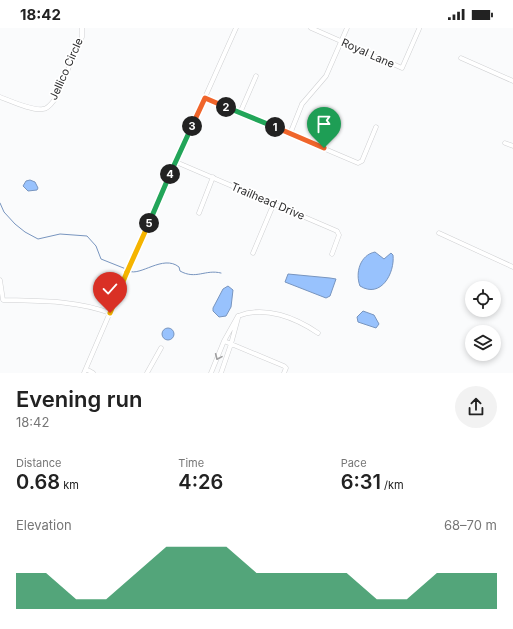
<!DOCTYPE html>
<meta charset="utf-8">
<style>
:root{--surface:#fff;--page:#f2f2f2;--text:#222;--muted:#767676;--accent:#0b8043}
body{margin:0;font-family:Inter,sans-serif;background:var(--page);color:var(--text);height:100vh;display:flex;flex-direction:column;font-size:15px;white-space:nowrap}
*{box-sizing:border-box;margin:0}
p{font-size:13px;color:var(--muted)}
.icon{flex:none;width:22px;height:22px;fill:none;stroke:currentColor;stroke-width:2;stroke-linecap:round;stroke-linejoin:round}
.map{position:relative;height:345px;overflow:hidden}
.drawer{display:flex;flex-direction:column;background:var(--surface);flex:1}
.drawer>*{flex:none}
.controls{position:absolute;left:465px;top:253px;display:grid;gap:8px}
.controls a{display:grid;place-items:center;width:36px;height:36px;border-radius:50%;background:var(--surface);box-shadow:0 2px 6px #0003;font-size:20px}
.pin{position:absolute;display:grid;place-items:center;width:34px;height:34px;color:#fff;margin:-41px -17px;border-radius:50% 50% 50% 0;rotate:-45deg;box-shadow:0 0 4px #0007}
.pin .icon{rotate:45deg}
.km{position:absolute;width:20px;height:20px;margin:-10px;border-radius:50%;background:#222;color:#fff;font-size:11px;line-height:20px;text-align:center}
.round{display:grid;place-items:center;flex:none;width:42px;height:42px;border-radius:21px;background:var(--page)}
.overview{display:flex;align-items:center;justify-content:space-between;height:68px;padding:0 16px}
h1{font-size:22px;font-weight:600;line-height:30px}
.metrics{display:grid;grid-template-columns:repeat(3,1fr);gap:6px;height:68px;padding:4px 16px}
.metrics div{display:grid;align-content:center}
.metrics b{font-size:20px;font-weight:600}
.metrics small{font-size:11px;font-weight:400}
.metrics p{font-size:11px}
.chart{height:112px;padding:8px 16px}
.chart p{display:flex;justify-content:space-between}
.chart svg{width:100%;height:72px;margin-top:4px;fill:var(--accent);opacity:.7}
.status{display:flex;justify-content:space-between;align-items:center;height:28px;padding:0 20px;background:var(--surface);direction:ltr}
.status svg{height:11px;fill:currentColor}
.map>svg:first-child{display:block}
.water{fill:#98c2fd;stroke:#7895bf}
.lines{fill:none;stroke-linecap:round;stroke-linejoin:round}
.stream{stroke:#7895bf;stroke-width:1}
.minor-casing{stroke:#cfd0d2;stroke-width:5}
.minor{stroke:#fff;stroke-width:4}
.oneway{stroke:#a0a0a1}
.split-1-casing{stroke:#fff;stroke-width:8}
.split-2-casing{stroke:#fff;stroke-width:8}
.split-3-casing{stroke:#fff;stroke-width:8}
.split-4-casing{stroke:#fff;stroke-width:8}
.split-5-casing{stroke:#fff;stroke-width:8}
.split-6-casing{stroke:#fff;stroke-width:8}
.split-7-casing{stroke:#fff;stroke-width:8}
.split-1{stroke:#f0652b;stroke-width:5}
.split-2{stroke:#22a559;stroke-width:5}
.split-3{stroke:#f0652b;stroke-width:5}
.split-4{stroke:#22a559;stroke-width:5}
.split-5{stroke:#22a559;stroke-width:5}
.split-6{stroke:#f5b400;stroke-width:5}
.split-7{stroke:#f5b400;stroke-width:5}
.labels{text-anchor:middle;stroke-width:3.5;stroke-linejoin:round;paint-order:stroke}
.street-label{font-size:11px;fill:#2d2d2e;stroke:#fff}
</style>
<div class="status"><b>18:42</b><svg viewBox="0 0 49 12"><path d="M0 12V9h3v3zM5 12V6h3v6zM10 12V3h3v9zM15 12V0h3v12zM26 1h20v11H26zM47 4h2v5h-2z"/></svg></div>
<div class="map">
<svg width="513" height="345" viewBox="0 0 513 345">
<rect width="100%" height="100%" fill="#fafbfc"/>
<path class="water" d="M 30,152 L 35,154 L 38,160 L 37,162 L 28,163 L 23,158 L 26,153 Z
M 375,224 L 384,231 L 391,225 L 393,227 C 395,245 381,271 360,258 C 355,245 360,227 375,224 Z
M 288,246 L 330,250 L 336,251 L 330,268 L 326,270 L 285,254 Z
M 228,258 L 233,262 L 231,279 L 226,288 L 219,289 L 213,283 L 213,280 L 223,261 Z
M 363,283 L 374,287 L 379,296 L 376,300 L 358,294 L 357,289 Z
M162 306a6 6 0 1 1 12 0a6 6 0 1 1-12 0Z"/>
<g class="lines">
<path class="stream" d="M 0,175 L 4,184 L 15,196 L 25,204 L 38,211 L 60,206 L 87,208 L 96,218 L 101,231 L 126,241
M 129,243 C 140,249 163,226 179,239 L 180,243 C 196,252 205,241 221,245"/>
<g class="minor-casing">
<path id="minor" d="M 311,0 L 402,40 L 419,1
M 461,30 L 513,53
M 0,69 C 11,73 32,83 43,81 C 48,81 52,75 55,71 L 82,9 L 82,0
M 205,70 L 358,135 L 362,133 L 376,99
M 240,85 L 256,48
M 290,106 L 302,76 L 326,48 L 347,0
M 505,115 L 513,118
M 176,134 L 337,203 L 339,207 L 332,226
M 199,185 L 213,149
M 439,205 L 513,239
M 253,225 L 274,175
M 0,252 L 3,272 C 39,273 76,272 110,285
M 238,288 C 265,277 296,290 318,305
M 224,313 L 284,338 L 286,340 L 284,345
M 86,341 L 93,345
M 84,345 L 139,217 L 236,0
M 147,345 L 161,320
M 211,345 L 224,313 L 238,288
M 221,345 L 231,316 L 238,290"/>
</g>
<use href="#minor" class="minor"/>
</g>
<defs><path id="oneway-chevron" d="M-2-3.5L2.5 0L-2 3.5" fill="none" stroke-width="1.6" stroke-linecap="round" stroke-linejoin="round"/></defs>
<use class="oneway" href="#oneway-chevron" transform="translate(218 329) rotate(114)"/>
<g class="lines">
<g class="split-1-casing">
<path id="split-1" d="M 275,99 L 324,120"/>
</g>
<g class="split-2-casing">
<path id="split-2" d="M 226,79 L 275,99"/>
</g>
<g class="split-3-casing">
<path id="split-3" d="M 192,98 L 205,70 L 226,79"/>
</g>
<g class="split-4-casing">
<path id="split-4" d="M 170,146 L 192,98"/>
</g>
<g class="split-5-casing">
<path id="split-5" d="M 149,195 L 170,146"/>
</g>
<g class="split-6-casing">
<path id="split-6" d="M 127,244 L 149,195"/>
</g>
<g class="split-7-casing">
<path id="split-7" d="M 110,285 L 127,244"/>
</g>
<use href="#split-1" class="split-1"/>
<use href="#split-2" class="split-2"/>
<use href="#split-3" class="split-3"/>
<use href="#split-4" class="split-4"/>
<use href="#split-5" class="split-5"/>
<use href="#split-6" class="split-6"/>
<use href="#split-7" class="split-7"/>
</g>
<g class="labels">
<g class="street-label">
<text transform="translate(368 25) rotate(24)" y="4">Royal Lane</text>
<text transform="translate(66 41) rotate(-66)" y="4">Jellico Circle</text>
<text transform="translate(268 173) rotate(23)" y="4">Trailhead Drive</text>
</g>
</g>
</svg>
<div class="controls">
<a><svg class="icon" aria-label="locate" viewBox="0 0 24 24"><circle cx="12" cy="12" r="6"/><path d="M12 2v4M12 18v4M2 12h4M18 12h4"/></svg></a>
<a><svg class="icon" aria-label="layers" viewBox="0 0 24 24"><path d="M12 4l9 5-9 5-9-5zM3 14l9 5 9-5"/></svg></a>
</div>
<div class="pin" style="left:324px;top:120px;background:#1e9e55"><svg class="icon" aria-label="arrive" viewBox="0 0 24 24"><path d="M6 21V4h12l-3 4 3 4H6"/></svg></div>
<div class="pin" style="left:110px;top:285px;background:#d93025"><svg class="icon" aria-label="check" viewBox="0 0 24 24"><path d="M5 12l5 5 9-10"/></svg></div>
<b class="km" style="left:275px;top:99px">1</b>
<b class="km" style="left:226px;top:79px">2</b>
<b class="km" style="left:192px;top:98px">3</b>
<b class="km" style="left:170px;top:146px">4</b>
<b class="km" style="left:149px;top:195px">5</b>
</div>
<section class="drawer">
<div class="overview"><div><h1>Evening run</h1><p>18:42</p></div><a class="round"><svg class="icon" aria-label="share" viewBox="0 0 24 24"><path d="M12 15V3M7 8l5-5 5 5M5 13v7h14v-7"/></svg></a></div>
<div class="metrics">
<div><p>Distance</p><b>0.68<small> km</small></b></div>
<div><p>Time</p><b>4:26</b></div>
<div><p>Pace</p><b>6:31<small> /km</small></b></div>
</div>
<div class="chart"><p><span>Elevation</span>68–70 m</p>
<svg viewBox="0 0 160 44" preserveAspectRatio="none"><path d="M0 44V22L10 22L20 38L30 38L40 22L50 6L60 6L70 6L80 22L90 22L100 22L110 22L120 38L130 38L140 22L150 22L160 22V44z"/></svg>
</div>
</section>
